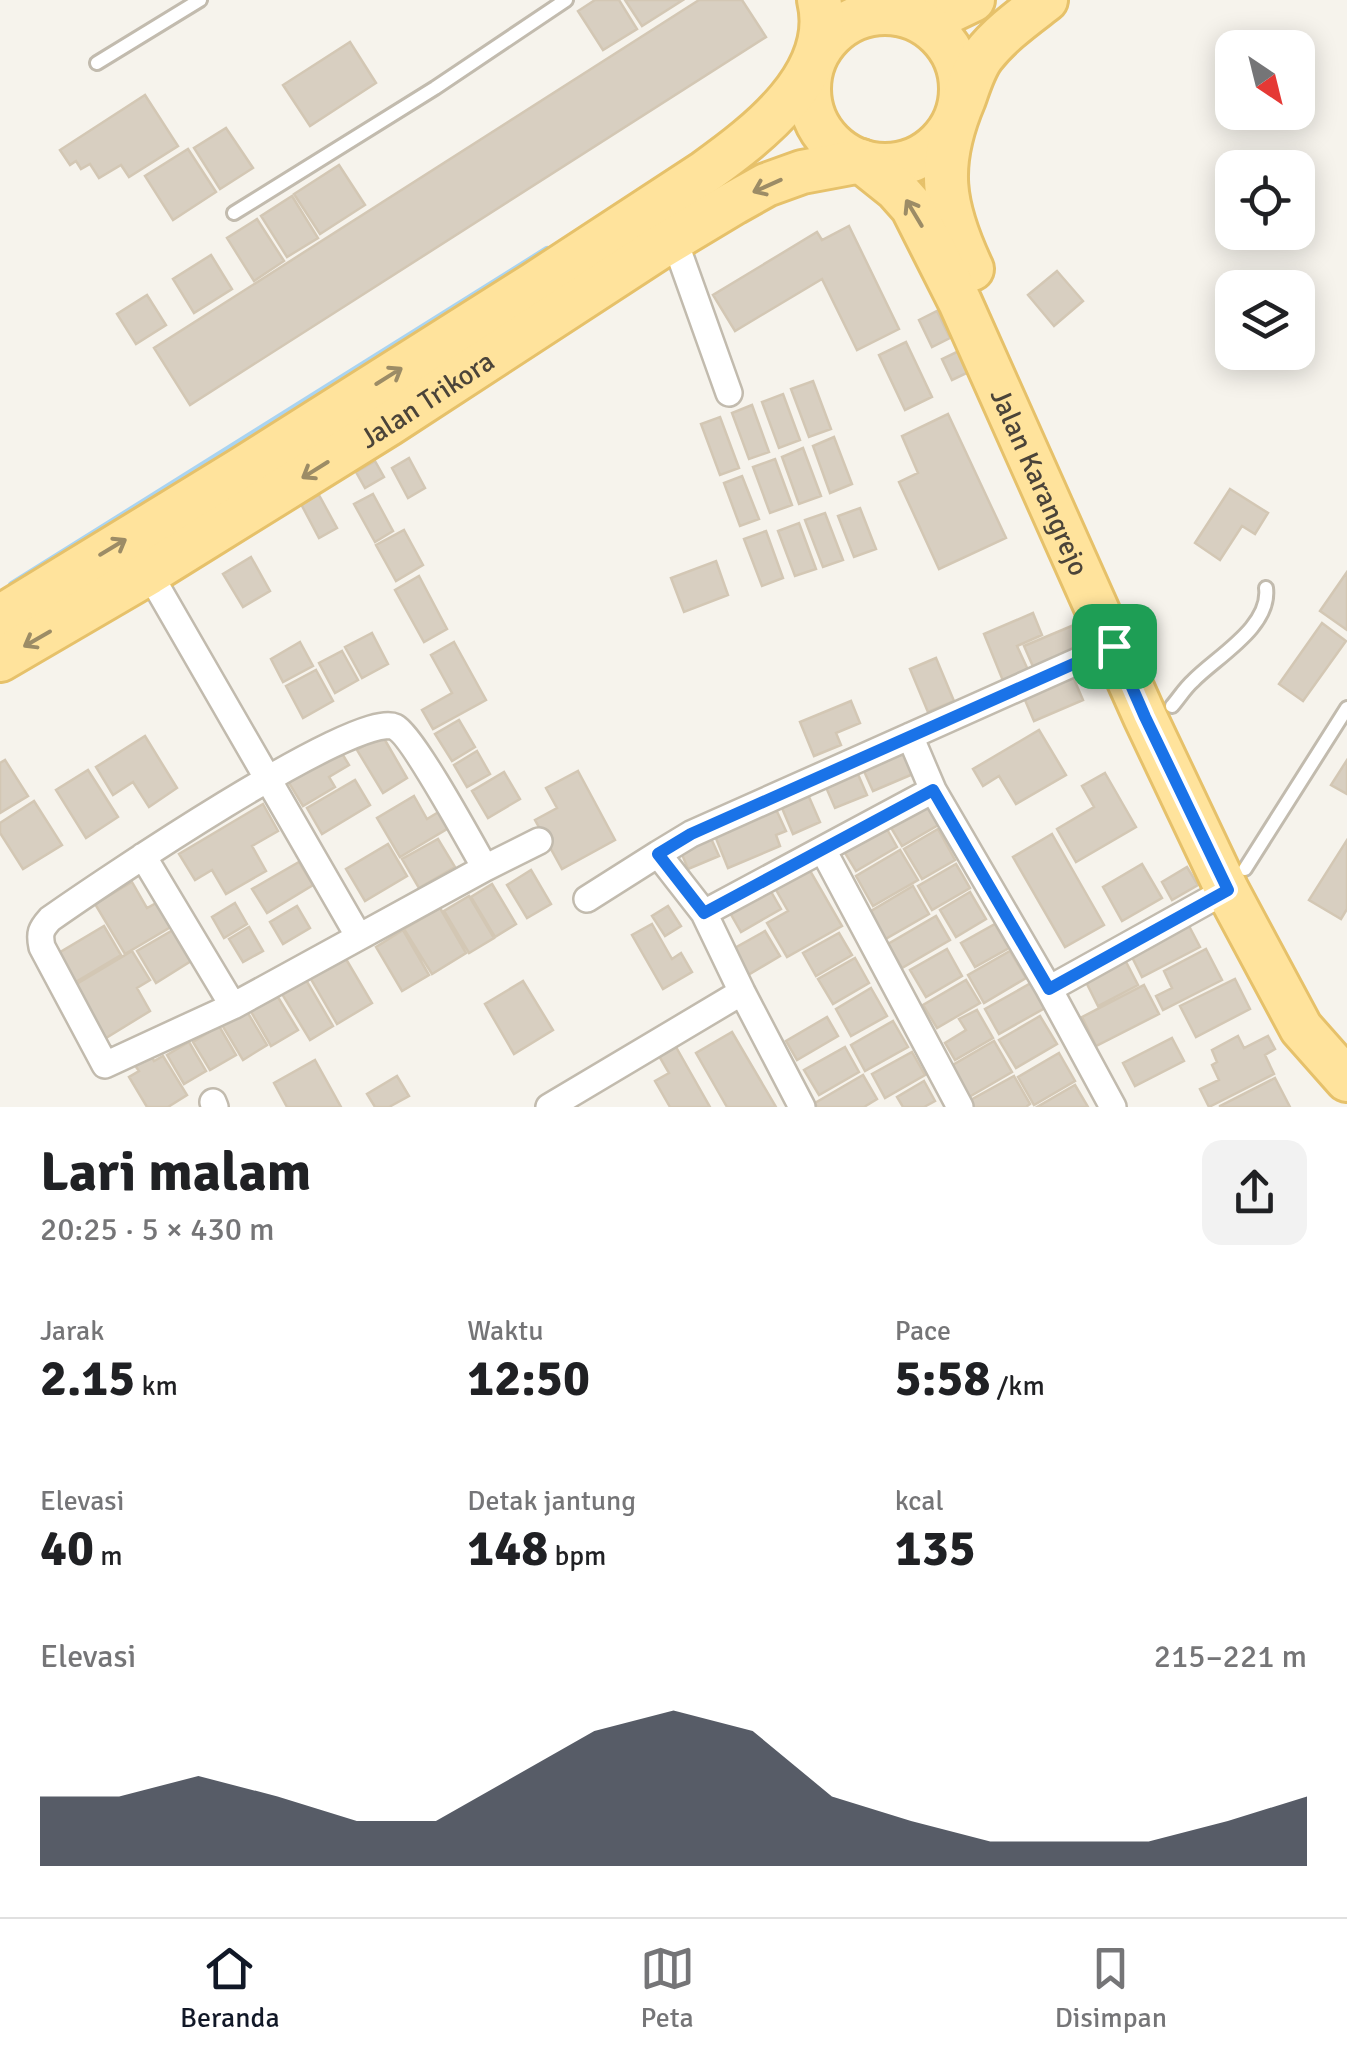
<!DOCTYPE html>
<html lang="id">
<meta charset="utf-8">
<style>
:root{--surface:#fff;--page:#f2f2f2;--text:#202124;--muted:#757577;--line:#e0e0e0;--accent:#111827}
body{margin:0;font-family:Signika,sans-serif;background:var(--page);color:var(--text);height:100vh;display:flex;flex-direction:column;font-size:38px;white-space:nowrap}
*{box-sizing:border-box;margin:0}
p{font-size:32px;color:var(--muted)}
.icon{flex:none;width:55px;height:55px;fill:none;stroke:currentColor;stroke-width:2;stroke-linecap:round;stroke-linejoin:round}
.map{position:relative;height:1107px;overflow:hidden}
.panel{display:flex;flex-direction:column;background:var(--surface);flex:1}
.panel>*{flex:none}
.needle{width:65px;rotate:145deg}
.tools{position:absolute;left:1215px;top:30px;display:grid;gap:20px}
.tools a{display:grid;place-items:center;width:100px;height:100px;border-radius:20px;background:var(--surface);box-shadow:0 5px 25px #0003;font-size:50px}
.pin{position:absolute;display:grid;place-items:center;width:85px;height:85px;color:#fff;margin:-42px;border-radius:20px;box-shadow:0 5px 15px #0006}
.round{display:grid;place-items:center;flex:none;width:105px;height:105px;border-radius:20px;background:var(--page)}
.head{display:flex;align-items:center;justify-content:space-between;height:170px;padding:0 40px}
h1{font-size:55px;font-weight:700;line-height:75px}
.figures{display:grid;grid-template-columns:repeat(3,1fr);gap:15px;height:170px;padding:10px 40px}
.figures div{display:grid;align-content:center}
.figures b{font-size:50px;font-weight:700}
.figures small{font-size:28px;font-weight:400}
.figures p{font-size:28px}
.chart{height:280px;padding:20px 40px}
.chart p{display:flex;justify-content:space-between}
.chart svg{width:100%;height:180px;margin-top:10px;fill:var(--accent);opacity:.7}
.dock{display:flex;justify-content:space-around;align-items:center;height:140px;border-top:2px solid var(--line);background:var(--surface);font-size:28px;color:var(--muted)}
.dock a{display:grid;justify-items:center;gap:5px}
.dock .selected{color:var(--accent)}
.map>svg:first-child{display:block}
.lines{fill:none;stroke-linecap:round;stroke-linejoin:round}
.stream{stroke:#a9d4f2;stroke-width:8}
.building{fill:#d8cfc1;stroke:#d3c7b4;stroke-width:2.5}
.lane-casing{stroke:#c2bbae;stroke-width:18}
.street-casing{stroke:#c2bbae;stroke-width:30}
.primary-casing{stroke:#e6c16a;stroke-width:48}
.lane{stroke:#fff;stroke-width:12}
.street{stroke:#fff;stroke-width:25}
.primary{stroke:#ffe39c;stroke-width:42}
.oneway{stroke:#9c8c66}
.route-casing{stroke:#fff;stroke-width:20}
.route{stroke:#1a73e8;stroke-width:12}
.labels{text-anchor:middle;stroke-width:8;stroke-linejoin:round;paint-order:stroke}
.street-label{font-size:28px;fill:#4b4439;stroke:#fff}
</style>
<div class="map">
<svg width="1347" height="1107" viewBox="0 0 1347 1107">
<rect width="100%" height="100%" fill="#f6f3ec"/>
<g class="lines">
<path class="stream" d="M 12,585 L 547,250"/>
</g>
<path class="building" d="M 595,0 L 619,0 L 637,29 L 603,50 L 578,11 Z
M 625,0 L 683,0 L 642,26 Z
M 699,0 L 742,0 L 766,37 L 190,405 L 154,348 Z
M 350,42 L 376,83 L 310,126 L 283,85 Z
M 145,95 L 178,146 L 129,177 L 121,165 L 99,178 L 90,164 L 81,169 L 76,161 L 70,165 L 60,150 Z
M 226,128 L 253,168 L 220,189 L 194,148 Z
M 188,149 L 216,192 L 173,220 L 145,176 Z
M 339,165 L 365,205 L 320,234 L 294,194 Z
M 292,196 L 318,238 L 287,257 L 261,216 Z
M 257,219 L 284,261 L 254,281 L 227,238 Z
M 849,226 L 899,329 L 857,350 L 822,279 L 735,331 L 713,295 L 817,232 L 822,240 Z
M 211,255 L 232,289 L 194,313 L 173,279 Z
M 1057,271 L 1083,301 L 1054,326 L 1028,295 Z
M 147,295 L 166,325 L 136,344 L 117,314 Z
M 937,311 L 950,338 L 932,347 L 919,320 Z
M 906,342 L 932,397 L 905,410 L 879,355 Z
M 961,350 L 971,371 L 952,380 L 942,359 Z
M 813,381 L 831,429 L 809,437 L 791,389 Z
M 783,394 L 800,440 L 779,448 L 762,402 Z
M 752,405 L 769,452 L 749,459 L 732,413 Z
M 948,414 L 1006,538 L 939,569 L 899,482 L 918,473 L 902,436 Z
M 720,417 L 739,468 L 720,475 L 701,424 Z
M 834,437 L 852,484 L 830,493 L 813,446 Z
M 803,448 L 821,496 L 799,504 L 782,457 Z
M 409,458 L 425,488 L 408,498 L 392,468 Z
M 775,459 L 792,505 L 770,513 L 753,467 Z
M 375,461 L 384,477 L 365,488 L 356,472 Z
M 742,476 L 759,519 L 740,526 L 724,483 Z
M 1230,489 L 1268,513 L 1255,534 L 1242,526 L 1220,560 L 1195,543 Z
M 373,494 L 393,531 L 375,542 L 354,504 Z
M 319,495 L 337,528 L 319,538 L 301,504 Z
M 860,508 L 876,549 L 854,557 L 838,516 Z
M 825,513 L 843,560 L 823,567 L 805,520 Z
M 799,523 L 816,569 L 795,576 L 778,531 Z
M 404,530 L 423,565 L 396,581 L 376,545 Z
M 766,531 L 783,578 L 762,586 L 744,539 Z
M 251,557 L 270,591 L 243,607 L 223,574 Z
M 716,561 L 728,595 L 684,612 L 671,578 Z
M 1347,572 L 1347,630 L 1320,611 Z
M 419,576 L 447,629 L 424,642 L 395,590 Z
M 1033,613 L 1042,635 L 1017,646 L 1029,672 L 1004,683 L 984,634 Z
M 1322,623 L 1346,641 L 1303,701 L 1279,684 Z
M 1074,625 L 1084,650 L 1035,671 L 1024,646 Z
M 372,633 L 388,664 L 362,678 L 345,647 Z
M 300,642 L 313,666 L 283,682 L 271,659 Z
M 454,642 L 486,700 L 433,729 L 422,710 L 452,693 L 431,655 Z
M 342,651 L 358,680 L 335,693 L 319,663 Z
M 936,658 L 954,701 L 928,712 L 910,669 Z
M 316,670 L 333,701 L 303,718 L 286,686 Z
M 1071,672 L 1083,700 L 1034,721 L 1022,693 Z
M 851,701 L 860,723 L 836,733 L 841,745 L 814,756 L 800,722 Z
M 459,720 L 475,747 L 452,761 L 435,734 Z
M 1039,730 L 1066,775 L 1016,804 L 999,776 L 983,786 L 973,769 Z
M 382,735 L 407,778 L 383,793 L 357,750 Z
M 145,736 L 177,788 L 149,807 L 133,782 L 113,795 L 96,767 Z
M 338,747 L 349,765 L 329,777 L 335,787 L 303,806 L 286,778 Z
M 477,751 L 490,774 L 467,787 L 454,765 Z
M 903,752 L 913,774 L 873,791 L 863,769 Z
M 5,760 L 28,796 L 0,813 L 0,763 Z
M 1347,760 L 1347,794 L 1331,785 Z
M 88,770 L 118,817 L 86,838 L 56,790 Z
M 578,771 L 615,840 L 562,869 L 535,820 L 557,808 L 546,788 Z
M 504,772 L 520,799 L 488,818 L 472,791 Z
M 857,772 L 867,795 L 835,808 L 825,785 Z
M 1105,773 L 1136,827 L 1076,862 L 1057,829 L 1094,807 L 1082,786 Z
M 355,780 L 370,805 L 322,834 L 307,808 Z
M 806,790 L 820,822 L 793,834 L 779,801 Z
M 414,796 L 427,819 L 442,810 L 452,826 L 400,857 L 377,818 Z
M 925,798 L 940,824 L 902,846 L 887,821 Z
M 34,801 L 62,845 L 23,869 L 0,833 L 0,823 Z
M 263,804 L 278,831 L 252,846 L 266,871 L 226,894 L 212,870 L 195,880 L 179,854 Z
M 774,805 L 786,831 L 776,835 L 780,846 L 728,868 L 713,831 Z
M 884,824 L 897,847 L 856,871 L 842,848 Z
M 938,829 L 955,860 L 922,879 L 904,849 Z
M 709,834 L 719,856 L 688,869 L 679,847 Z
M 1052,834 L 1104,925 L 1065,947 L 1013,857 Z
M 438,839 L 455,867 L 419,888 L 402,859 Z
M 1347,840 L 1347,909 L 1341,919 L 1309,900 Z
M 388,844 L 407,876 L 365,901 L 346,869 Z
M 900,850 L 918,880 L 873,906 L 856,876 Z
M 299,862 L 313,885 L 267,913 L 252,889 Z
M 956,864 L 970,888 L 932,910 L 918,886 Z
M 1142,864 L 1162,898 L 1122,921 L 1103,887 Z
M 1187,867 L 1198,885 L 1172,900 L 1162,882 Z
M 809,869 L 842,926 L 787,957 L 767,923 L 788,911 L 775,888 Z
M 531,870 L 551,904 L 527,918 L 507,885 Z
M 765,881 L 781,909 L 741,932 L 725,904 Z
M 132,882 L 147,908 L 160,901 L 174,925 L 125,954 L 95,904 Z
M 492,884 L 516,924 L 495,937 L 471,897 Z
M 913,886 L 929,914 L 882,941 L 866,914 Z
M 970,892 L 986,919 L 956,937 L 940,910 Z
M 469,896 L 494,938 L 469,953 L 444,911 Z
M 235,903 L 247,924 L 224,938 L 212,917 Z
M 297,906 L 310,928 L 283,944 L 270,922 Z
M 668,906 L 681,926 L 665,936 L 652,916 Z
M 440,908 L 466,953 L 432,974 L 404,929 Z
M 936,916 L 950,940 L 902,968 L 888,944 Z
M 652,924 L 672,959 L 681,953 L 692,972 L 663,989 L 632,935 Z
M 995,924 L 1009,948 L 975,967 L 961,943 Z
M 104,926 L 121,955 L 74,983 L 57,954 Z
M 1189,926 L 1200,947 L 1142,977 L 1131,955 Z
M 249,927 L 263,951 L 243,962 L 229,939 Z
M 173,930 L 191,961 L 156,983 L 137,951 Z
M 403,930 L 429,975 L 402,991 L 376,947 Z
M 765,931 L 780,956 L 748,975 L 733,949 Z
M 839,933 L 852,955 L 816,976 L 803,953 Z
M 947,949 L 962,976 L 926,997 L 910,970 Z
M 1206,949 L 1222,980 L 1163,1010 L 1156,996 L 1172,988 L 1164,971 Z
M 132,951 L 150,980 L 137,988 L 150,1011 L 106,1038 L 75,985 Z
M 1010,951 L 1026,978 L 984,1003 L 968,975 Z
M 343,954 L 372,1003 L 337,1024 L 308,974 Z
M 855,958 L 869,983 L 833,1004 L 818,979 Z
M 1124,958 L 1138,985 L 1098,1006 L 1084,978 Z
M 1235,979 L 1250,1009 L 1196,1037 L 1180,1006 Z
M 306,980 L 333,1026 L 310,1040 L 282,994 Z
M 966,980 L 980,1003 L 937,1028 L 923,1005 Z
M 523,981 L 553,1030 L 514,1054 L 485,1004 Z
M 1031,983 L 1045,1008 L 999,1034 L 985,1009 Z
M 1144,985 L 1159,1014 L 1096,1046 L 1082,1017 Z
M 871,988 L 887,1016 L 851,1036 L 836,1009 Z
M 276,994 L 298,1030 L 271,1046 L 250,1010 Z
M 246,1010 L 267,1045 L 243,1060 L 222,1025 Z
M 977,1010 L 993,1038 L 955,1060 L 945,1043 L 966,1030 L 959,1019 Z
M 1040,1016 L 1057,1044 L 1016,1068 L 999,1040 Z
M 827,1017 L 838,1036 L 797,1060 L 786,1041 Z
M 893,1021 L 908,1047 L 865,1071 L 851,1045 Z
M 219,1026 L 236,1055 L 210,1070 L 193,1042 Z
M 732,1032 L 776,1107 L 727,1107 L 696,1053 Z
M 1238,1036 L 1244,1048 L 1268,1036 L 1275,1049 L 1265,1055 L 1274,1074 L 1209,1107 L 1200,1089 L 1219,1080 L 1212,1065 L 1217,1062 L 1212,1050 Z
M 1172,1038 L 1184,1061 L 1135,1086 L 1123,1063 Z
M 994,1041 L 1012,1072 L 969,1097 L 951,1066 Z
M 189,1042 L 206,1071 L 184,1084 L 167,1055 Z
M 676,1047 L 710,1107 L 670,1107 L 655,1081 L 669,1073 L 659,1056 Z
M 845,1047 L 859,1072 L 819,1095 L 804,1070 Z
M 912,1052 L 925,1075 L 885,1098 L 872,1074 Z
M 1059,1053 L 1075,1081 L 1034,1105 L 1018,1077 Z
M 150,1054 L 154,1061 L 163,1056 L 187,1095 L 168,1107 L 147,1107 L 129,1077 L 139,1071 L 134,1064 Z
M 315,1060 L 341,1107 L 287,1107 L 274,1083 Z
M 863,1075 L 877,1099 L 864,1107 L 817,1107 L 815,1103 Z
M 397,1076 L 409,1096 L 389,1107 L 375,1107 L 367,1094 Z
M 1014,1076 L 1030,1104 L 1026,1107 L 970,1107 L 967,1102 Z
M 1275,1078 L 1290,1107 L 1220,1107 L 1220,1106 Z
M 924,1081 L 935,1101 L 924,1107 L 903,1107 L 897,1097 Z
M 1075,1085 L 1088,1107 L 1037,1107 Z"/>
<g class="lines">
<g class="lane-casing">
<path id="lane" d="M 97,63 L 200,0
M 234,213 L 435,88 L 566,0
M 1172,706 C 1179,698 1185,688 1193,681 C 1216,657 1271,627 1266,588
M 1245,869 L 1347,708"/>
</g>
<g class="street-casing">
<path id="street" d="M 674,239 L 729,393
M 149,573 L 359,937
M 910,736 L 933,790 L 1049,989 L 1113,1107
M 823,850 L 960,1107
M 658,854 L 691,834 L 1114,645
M 143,856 L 233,1006
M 485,868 C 472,845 412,735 395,727 C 357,709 94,888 50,919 C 41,929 39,933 42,947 L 105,1065 L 233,1006 L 485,868 L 539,841
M 587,899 L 658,854 L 704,913 L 742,992 L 802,1107
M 704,913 L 933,790
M 1049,989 L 1227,890
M 213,1102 L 215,1107
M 549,1107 L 742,992"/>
</g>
<g class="primary-casing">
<g id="primary">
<path d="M 896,12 L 900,14 L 952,10 L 973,0"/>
<circle cx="885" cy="89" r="76"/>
<path d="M 972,269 C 942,205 936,165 964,99 C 969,85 974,68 983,56 C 1000,34 1024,17 1046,0"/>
<path d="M 0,617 L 240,470 L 534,284 L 705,172 C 758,134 837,74 819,0"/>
<path id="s1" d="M 0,660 L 149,573 L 389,424 L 659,248 L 734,203 L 766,185 L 802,172 L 861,161 L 896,189 L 912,207 L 960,302 L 1145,717 L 1227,890 L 1301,1028 L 1347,1080"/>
</g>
</g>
<use href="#lane" class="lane"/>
<use href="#street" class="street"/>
<use href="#primary" class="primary"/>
</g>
<defs><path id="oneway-shaft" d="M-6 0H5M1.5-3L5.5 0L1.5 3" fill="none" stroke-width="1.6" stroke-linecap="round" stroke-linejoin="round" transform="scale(2.5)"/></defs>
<g class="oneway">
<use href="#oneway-shaft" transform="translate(767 186) rotate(156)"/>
<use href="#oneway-shaft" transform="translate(914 213) rotate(-121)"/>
<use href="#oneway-shaft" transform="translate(389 376) rotate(-32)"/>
<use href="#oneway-shaft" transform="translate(315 470) rotate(148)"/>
<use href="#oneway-shaft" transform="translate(113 547) rotate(-31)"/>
<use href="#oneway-shaft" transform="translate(37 639) rotate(150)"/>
</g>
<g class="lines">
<g class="route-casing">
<path id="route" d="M 1114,646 L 1145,717 L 1228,890 L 1049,989 L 933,790 L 704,913 L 658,854 L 691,834 Z"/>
</g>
<use href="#route" class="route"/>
</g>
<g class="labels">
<g class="street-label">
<text dy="10" stroke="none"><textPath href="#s1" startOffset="500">Jalan Trikora</textPath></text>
<text dy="10" stroke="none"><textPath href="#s1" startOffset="1372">Jalan Karangrejo</textPath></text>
</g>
</g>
</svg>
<div class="tools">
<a><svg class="needle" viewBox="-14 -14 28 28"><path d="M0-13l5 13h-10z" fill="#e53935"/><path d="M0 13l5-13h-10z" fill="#757577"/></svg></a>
<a><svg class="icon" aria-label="locate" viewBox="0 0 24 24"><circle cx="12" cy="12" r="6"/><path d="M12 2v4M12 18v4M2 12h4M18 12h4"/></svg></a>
<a><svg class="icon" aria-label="layers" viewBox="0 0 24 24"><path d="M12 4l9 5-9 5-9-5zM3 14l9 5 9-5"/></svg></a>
</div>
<div class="pin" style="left:1114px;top:646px;background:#1e9e55"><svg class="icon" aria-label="arrive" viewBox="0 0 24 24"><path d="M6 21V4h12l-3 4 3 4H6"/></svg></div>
</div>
<section class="panel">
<div class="head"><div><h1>Lari malam</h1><p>20:25 · 5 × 430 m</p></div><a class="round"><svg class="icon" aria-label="share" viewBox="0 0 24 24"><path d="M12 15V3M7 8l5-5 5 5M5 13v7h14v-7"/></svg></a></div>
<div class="figures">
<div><p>Jarak</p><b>2.15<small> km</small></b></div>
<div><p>Waktu</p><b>12:50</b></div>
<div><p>Pace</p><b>5:58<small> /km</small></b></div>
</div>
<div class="figures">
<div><p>Elevasi</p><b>40<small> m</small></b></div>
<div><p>Detak jantung</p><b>148<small> bpm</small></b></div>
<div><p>kcal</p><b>135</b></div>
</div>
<div class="chart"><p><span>Elevasi</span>215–221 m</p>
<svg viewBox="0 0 160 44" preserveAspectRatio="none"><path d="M0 44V27L10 27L20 22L30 27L40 33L50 33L60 22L70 11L80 6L90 11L100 27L110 33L120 38L130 38L140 38L150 33L160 27V44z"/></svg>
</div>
</section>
<nav class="dock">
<a class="selected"><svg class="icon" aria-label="home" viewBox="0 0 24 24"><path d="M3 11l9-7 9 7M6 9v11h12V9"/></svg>Beranda</a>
<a><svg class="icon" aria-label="map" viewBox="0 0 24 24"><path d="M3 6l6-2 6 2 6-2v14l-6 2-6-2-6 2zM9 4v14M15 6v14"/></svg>Peta</a>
<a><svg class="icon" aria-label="saved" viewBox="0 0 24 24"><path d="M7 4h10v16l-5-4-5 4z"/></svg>Disimpan</a>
</nav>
